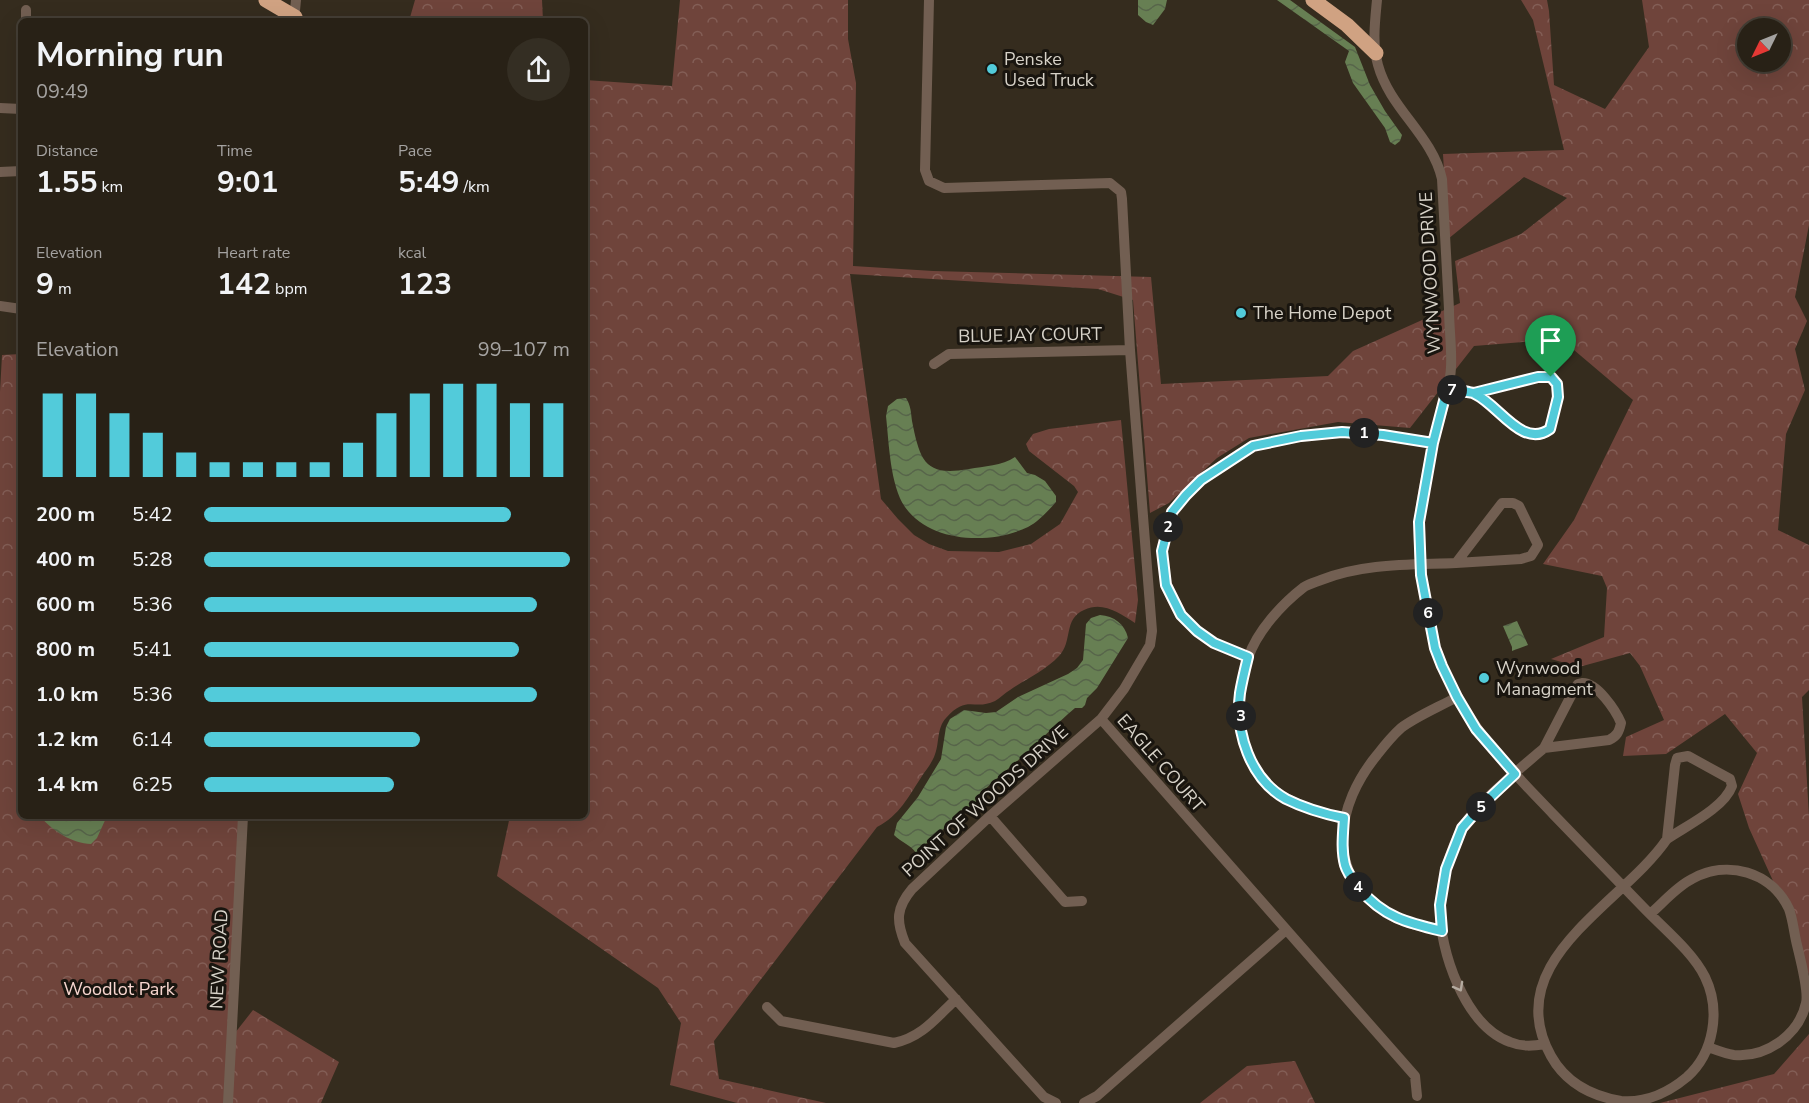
<!DOCTYPE html>
<meta charset="utf-8">
<style>
:root{--surface:#282116;--page:#342e23;--text:#f1f3f6;--muted:#a5a3a1;--line:#443e35;--accent:#52cbda}
body{margin:0;font-family:"Nunito Sans",sans-serif;background:var(--page);color:var(--text);height:100vh;display:flex;flex-direction:column;font-size:22px;white-space:nowrap}
*{box-sizing:border-box;margin:0}
p{font-size:20px;color:var(--muted)}
.icon{flex:none;width:33px;height:33px;fill:none;stroke:currentColor;stroke-width:2;stroke-linecap:round;stroke-linejoin:round}
.map{position:relative;flex:1;overflow:hidden}
.panel{position:absolute;left:18px;top:18px;width:570px;height:801px;display:flex;flex-direction:column;background:var(--surface);border-radius:9px;box-shadow:0 6px 24px #0002,0 0 0 2px var(--line)}
.panel>*{flex:none}
.needle{width:39px;rotate:227deg}
.controls{position:absolute;left:1737px;top:18px;display:grid;gap:12px}
.controls a{display:grid;place-items:center;width:54px;height:54px;border-radius:50%;background:var(--surface);box-shadow:0 6px 24px #0002,0 0 0 2px var(--line);font-size:30px}
.pin{position:absolute;display:grid;place-items:center;width:51px;height:51px;color:#fff;margin:-62px -26px;border-radius:50% 50% 50% 0;rotate:-45deg;box-shadow:0 0 6px #0007}
.pin .icon{rotate:45deg}
.km{position:absolute;width:30px;height:30px;margin:-15px;border-radius:50%;background:#222;color:#fff;font-size:16px;line-height:30px;text-align:center}
.round{display:grid;place-items:center;flex:none;width:63px;height:63px;border-radius:32px;background:var(--page)}
.headline{display:flex;align-items:center;justify-content:space-between;height:102px;padding:0 18px}
h1{font-size:33px;font-weight:700;line-height:45px}
.figures{display:grid;grid-template-columns:repeat(3,1fr);gap:9px;height:102px;padding:6px 18px}
.figures div{display:grid;align-content:center}
.figures b{font-size:30px;font-weight:700}
.figures small{font-size:16px;font-weight:400}
.figures p{font-size:16px}
.chart{height:168px;padding:12px 18px}
.chart p{display:flex;justify-content:space-between}
.chart svg{width:100%;height:108px;margin-top:6px;stroke:var(--accent);stroke-width:6}
ul{padding:0 18px;list-style:none;font-size:20px}
li{display:grid;grid-template-columns:96px 72px 1fr;align-items:center;height:45px}
li i{height:15px;border-radius:8px;background:var(--accent)}
.map>svg:first-child{display:block}
.forest{fill:url(#forest-crowns);fill-rule:evenodd}
.water{fill:url(#water-waves)}
.lines{fill:none;stroke-linecap:round;stroke-linejoin:round}
.minor{stroke:#725f52;stroke-width:10}
.highway{stroke:#d0a282;stroke-width:15}
.oneway{stroke:#b4aa9f}
.route-casing{stroke:#fff;stroke-width:12}
.route{stroke:#52cbda;stroke-width:8}
.poi-dot{fill:#52cbda;stroke:#19150f;stroke-width:2}
.labels{text-anchor:middle;stroke-width:6;stroke-linejoin:round;paint-order:stroke}
.poi-label{font-size:18px;fill:#d7d2c8;stroke:#19150f;text-anchor:start}
.street-label{font-size:18px;fill:#d7d2c8;stroke:#19150f}
.park-label{font-size:18px;fill:#f8d6cf;stroke:#19150f}
</style>
<div class="map">
<svg width="1809" height="1103" viewBox="0 0 1809 1103">
<defs>
<pattern id="forest-crowns" width="20" height="18" patternUnits="userSpaceOnUse" patternTransform="scale(1.5)"><rect width="20" height="18" fill="#6f443b"/><path d="M2 6a3 3 0 1 1 6 0M12 15a3 3 0 1 1 6 0" fill="none" stroke="#835e56"/></pattern>
<pattern id="water-waves" width="16" height="10" patternUnits="userSpaceOnUse" patternTransform="scale(1.5)"><rect width="16" height="10" fill="#677f53"/><path d="M0 5q4-4 8 0t8 0" fill="none" stroke="#57654a"/></pattern>
</defs>
<rect width="100%" height="100%" fill="#352c1e"/>
<path class="forest" d="M 415,0 L 542,0 L 543,21 L 409,21 Z
M 680,0 L 848,0 L 848,39 L 856,83 L 853,266 L 933,271 L 1151,277 L 1161,384 L 1328,376 L 1353,351 L 1460,303 L 1455,261 L 1521,234 L 1567,198 L 1524,177 L 1448,239 L 1443,154 L 1564,150 L 1533,20 L 1521,0 L 1547,0 L 1549,11 L 1554,85 L 1605,109 L 1649,47 L 1642,0 L 1809,0 L 1809,225 L 1795,297 L 1807,321 L 1795,349 L 1805,390 L 1786,434 L 1778,530 L 1809,545 L 1809,690 L 1802,697 L 1809,816 L 1809,975 L 1779,894 L 1749,828 L 1738,794 L 1757,753 L 1725,714 L 1666,754 L 1623,756 L 1626,737 L 1664,720 L 1640,666 L 1630,653 L 1579,667 L 1551,659 L 1604,637 L 1607,588 L 1602,576 L 1543,564 L 1574,520 L 1633,400 L 1561,339 L 1474,346 L 1410,428 L 1338,422 L 1249,438 L 1217,458 L 1169,503 L 1150,513 L 1133,300 L 1098,289 L 850,274 L 881,499 L 898,519 L 914,535 L 929,544 L 948,551 L 999,552 L 1031,544 L 1060,524 L 1078,492 L 1074,486 L 1029,451 L 1026,444 L 1033,434 L 1049,429 L 1121,420 L 1138,600 L 1135,623 C 1119,613 1103,601 1084,610 C 1063,619 1073,642 1059,656 C 1046,670 1026,679 1010,690 C 1005,693 1000,698 995,701 C 974,711 967,694 946,718 C 936,729 940,744 934,757 C 931,764 926,770 922,776 C 908,797 900,815 877,827 L 714,1041 L 719,1079 L 826,1103 L 737,1103 L 670,1085 L 681,1023 L 658,988 L 497,876 L 510,816 L 585,816 L 585,80 L 672,86 ZM 1748,28 L 1780,28 L 1780,62 L 1748,62 Z
M 21,354 L 21,816 L 243,816 L 231,1038 L 253,1010 L 339,1062 L 321,1103 L 0,1103 L 0,392 L 2,355 Z
M 1809,1034 L 1809,1103 L 1660,1103 L 1774,1074 Z
M 1295,1061 L 1315,1103 L 1200,1103 L 1247,1066 Z"/>
<path class="water" d="M 1138,0 L 1167,0 L 1165,9 L 1153,25 L 1146,22 L 1138,15 Z
M 1277,0 L 1290,0 L 1355,47 L 1370,85 L 1385,111 L 1402,135 L 1400,141 L 1395,145 L 1390,142 L 1385,128 L 1353,83 L 1345,62 L 1349,51 Z
M 906,398 C 911,406 911,413 912,421 C 920,461 925,477 969,469 C 984,466 1002,466 1015,457 L 1027,473 L 1035,475 L 1045,481 L 1056,496 L 1056,502 C 1048,511 1038,522 1028,527 C 991,545 930,543 905,507 C 890,485 889,443 886,416 L 888,406 L 897,399 Z
M 1100,615 C 1114,616 1125,624 1128,638 L 1097,688 L 1087,698 L 1085,705 L 1082,708 L 1075,708 L 1068,714 L 1030,749 L 1028,754 L 1024,755 L 977,796 L 976,803 L 973,806 L 964,808 L 935,838 L 921,847 L 920,852 L 916,853 C 911,845 901,842 894,835 L 897,823 L 918,797 L 941,759 L 946,727 L 950,719 L 964,710 L 986,713 L 996,712 L 1018,697 L 1068,674 L 1077,668 L 1083,660 L 1086,624 L 1091,618 Z
M 1517,621 L 1528,645 L 1512,651 L 1512,647 L 1503,626 Z
M 40,816 L 107,816 L 97,838 L 91,844 C 73,844 51,830 40,816 Z"/>
<g class="lines">
<path class="minor" d="M 929,0 L 925,170 L 929,181 L 944,188 L 1110,183 L 1121,192 L 1122,199 L 1130,350 L 1152,631 L 1150,645 L 1124,689 L 1101,719 L 990,816 L 912,889 C 896,908 896,921 905,943 L 1044,1097 L 1056,1103
M 1377,0 C 1375,21 1372,44 1378,65 C 1390,109 1432,135 1442,179 C 1444,222 1447,265 1449,309 C 1449,328 1452,348 1451,367 C 1450,392 1439,419 1433,444 C 1428,468 1421,498 1419,522 C 1417,562 1425,605 1434,644 C 1438,658 1444,671 1451,684 C 1475,735 1514,773 1553,814 C 1583,845 1613,876 1643,907 C 1663,928 1693,952 1705,977 C 1721,1010 1714,1053 1687,1077 C 1668,1093 1647,1103 1621,1101 C 1591,1096 1566,1083 1551,1056 C 1498,961 1623,904 1667,839
M 26,10 L 26,21
M 294,21 L 296,0
M 0,108 L 21,109
M 0,172 L 21,171
M 0,306 L 21,309
M 934,364 L 949,354 L 1130,350
M 1538,377 L 1551,377 L 1557,384 C 1558,395 1556,405 1553,416 C 1552,421 1551,426 1548,430 C 1532,449 1489,404 1475,393 Z
M 1447,389 L 1475,393
M 1502,503 L 1513,503 L 1519,506 L 1538,545 L 1531,556 L 1521,559 L 1456,563 Z
M 1248,657 L 1214,643 L 1197,631 L 1181,615 L 1166,585 L 1162,551 L 1172,512 L 1186,495 L 1201,480 L 1253,446 L 1301,436 L 1342,432 L 1383,435 L 1433,443
M 1582,683 C 1597,682 1616,711 1621,723 C 1619,732 1617,736 1609,740 L 1544,748 L 1573,692 L 1578,684 Z
M 1101,719 L 1415,1076 L 1417,1096
M 1544,748 C 1521,768 1477,803 1462,828 C 1450,849 1441,882 1440,907 C 1439,950 1465,1026 1510,1042 C 1522,1047 1533,1046 1545,1044
M 1688,756 L 1730,779 L 1732,786 C 1724,808 1686,826 1667,839 L 1675,765 L 1677,758 Z
M 990,816 L 1065,902 L 1082,901
M 1344,818 C 1317,812 1290,804 1269,786 C 1235,755 1234,699 1248,658 C 1257,631 1282,604 1304,587 C 1309,584 1316,582 1321,580 C 1364,563 1411,565 1456,563
M 1650,914 C 1663,903 1676,887 1692,879 C 1727,859 1772,872 1789,909 C 1793,920 1794,933 1797,945 C 1800,958 1809,991 1806,1003 C 1799,1035 1766,1058 1734,1055 C 1726,1054 1716,1050 1708,1047
M 1442,931 C 1423,927 1402,923 1386,913 C 1324,873 1336,805 1377,755 C 1384,746 1392,736 1401,728 C 1417,716 1439,707 1457,697
M 767,1007 L 781,1021 L 894,1043 C 922,1037 936,1018 956,999
M 228,1103 L 243,816
M 1084,1103 L 1097,1096 L 1286,930"/>
<path class="highway" d="M 266,0 L 295,17
M 1313,0 L 1347,25 L 1376,53"/>
</g>
<defs><path id="oneway-chevron" d="M-2-3.5L2.5 0L-2 3.5" fill="none" stroke-width="1.6" stroke-linecap="round" stroke-linejoin="round" transform="scale(1.5)"/></defs>
<use class="oneway" href="#oneway-chevron" transform="translate(1459 987) rotate(61)"/>
<g class="lines">
<g class="route-casing">
<path id="route" d="M 1551,377 L 1538,377 L 1474,393 L 1447,389 L 1433,443 L 1383,435 L 1342,432 L 1301,436 L 1253,446 L 1201,480 L 1186,495 L 1172,512 L 1162,551 L 1166,585 L 1181,615 L 1197,631 L 1214,643 L 1248,657 C 1245,669 1242,681 1240,693 C 1235,732 1250,779 1286,799 C 1304,808 1324,814 1344,818 C 1343,834 1341,850 1345,865 C 1348,875 1354,881 1360,889 C 1383,917 1408,923 1442,931 L 1440,905 L 1446,869 L 1462,828 L 1482,805 L 1515,774 L 1476,729 L 1457,697 L 1442,666 L 1435,648 L 1421,575 L 1419,522 L 1433,443 L 1447,389 C 1455,390 1468,390 1475,394 C 1499,405 1522,449 1550,429 L 1558,397 L 1557,384 L 1551,377"/>
</g>
<use href="#route" class="route"/>
</g>
<g class="poi-dot">
<circle cx="992" cy="69" r="6"/>
<circle cx="1241" cy="313" r="6"/>
<circle cx="1484" cy="678" r="6"/>
</g>
<g class="labels">
<g class="poi-label">
<text x="1004" y="65">Penske<tspan x="1004" dy="21">Used Truck</tspan></text>
<text x="1253" y="319">The Home Depot</text>
<text x="1496" y="674">Wynwood<tspan x="1496" dy="21">Managment</tspan></text>
</g>
<g class="street-label">
<text transform="translate(1430 273) rotate(-93)" y="6">WYNWOOD DRIVE</text>
<text transform="translate(1030 335) rotate(-1)" y="6">BLUE JAY COURT</text>
<text transform="translate(1161 763) rotate(49)" y="6">EAGLE COURT</text>
<text transform="translate(985 801) rotate(-42)" y="6">POINT OF WOODS DRIVE</text>
<text transform="translate(219 959) rotate(-87)" y="6">NEW ROAD</text>
</g>
<g class="park-label">
<text x="119" y="995">Woodlot Park</text>
</g>
</g>
</svg>
<div class="controls">
<a><svg class="needle" viewBox="-14 -14 28 28"><path d="M0-13l5 13h-10z" fill="#e53935"/><path d="M0 13l5-13h-10z" fill="#a5a3a1"/></svg></a>
</div>
<div class="pin" style="left:1551px;top:377px;background:#1e9e55"><svg class="icon" aria-label="arrive" viewBox="0 0 24 24"><path d="M6 21V4h12l-3 4 3 4H6"/></svg></div>
<b class="km" style="left:1364px;top:433px">1</b>
<b class="km" style="left:1168px;top:527px">2</b>
<b class="km" style="left:1241px;top:716px">3</b>
<b class="km" style="left:1358px;top:887px">4</b>
<b class="km" style="left:1481px;top:807px">5</b>
<b class="km" style="left:1428px;top:613px">6</b>
<b class="km" style="left:1452px;top:390px">7</b>
<section class="panel">
<div class="headline"><div><h1>Morning run</h1><p>09:49</p></div><a class="round"><svg class="icon" aria-label="share" viewBox="0 0 24 24"><path d="M12 15V3M7 8l5-5 5 5M5 13v7h14v-7"/></svg></a></div>
<div class="figures">
<div><p>Distance</p><b>1.55<small> km</small></b></div>
<div><p>Time</p><b>9:01</b></div>
<div><p>Pace</p><b>5:49<small> /km</small></b></div>
</div>
<div class="figures">
<div><p>Elevation</p><b>9<small> m</small></b></div>
<div><p>Heart rate</p><b>142<small> bpm</small></b></div>
<div><p>kcal</p><b>123</b></div>
</div>
<div class="chart"><p><span>Elevation</span>99–107 m</p>
<svg viewBox="0 0 160 44" preserveAspectRatio="none"><path d="M5 44V10M15 44V10M25 44V18M35 44V26M45 44V34M55 44V38M65 44V38M75 44V38M85 44V38M95 44V30M105 44V18M115 44V10M125 44V6M135 44V6M145 44V14M155 44V14"/></svg>
</div>
<ul>
<li><b>200 m</b>5:42<i style="width:84%"></i></li>
<li><b>400 m</b>5:28<i style="width:100%"></i></li>
<li><b>600 m</b>5:36<i style="width:91%"></i></li>
<li><b>800 m</b>5:41<i style="width:86%"></i></li>
<li><b>1.0 km</b>5:36<i style="width:91%"></i></li>
<li><b>1.2 km</b>6:14<i style="width:59%"></i></li>
<li><b>1.4 km</b>6:25<i style="width:52%"></i></li>
</ul>
</section>
</div>
